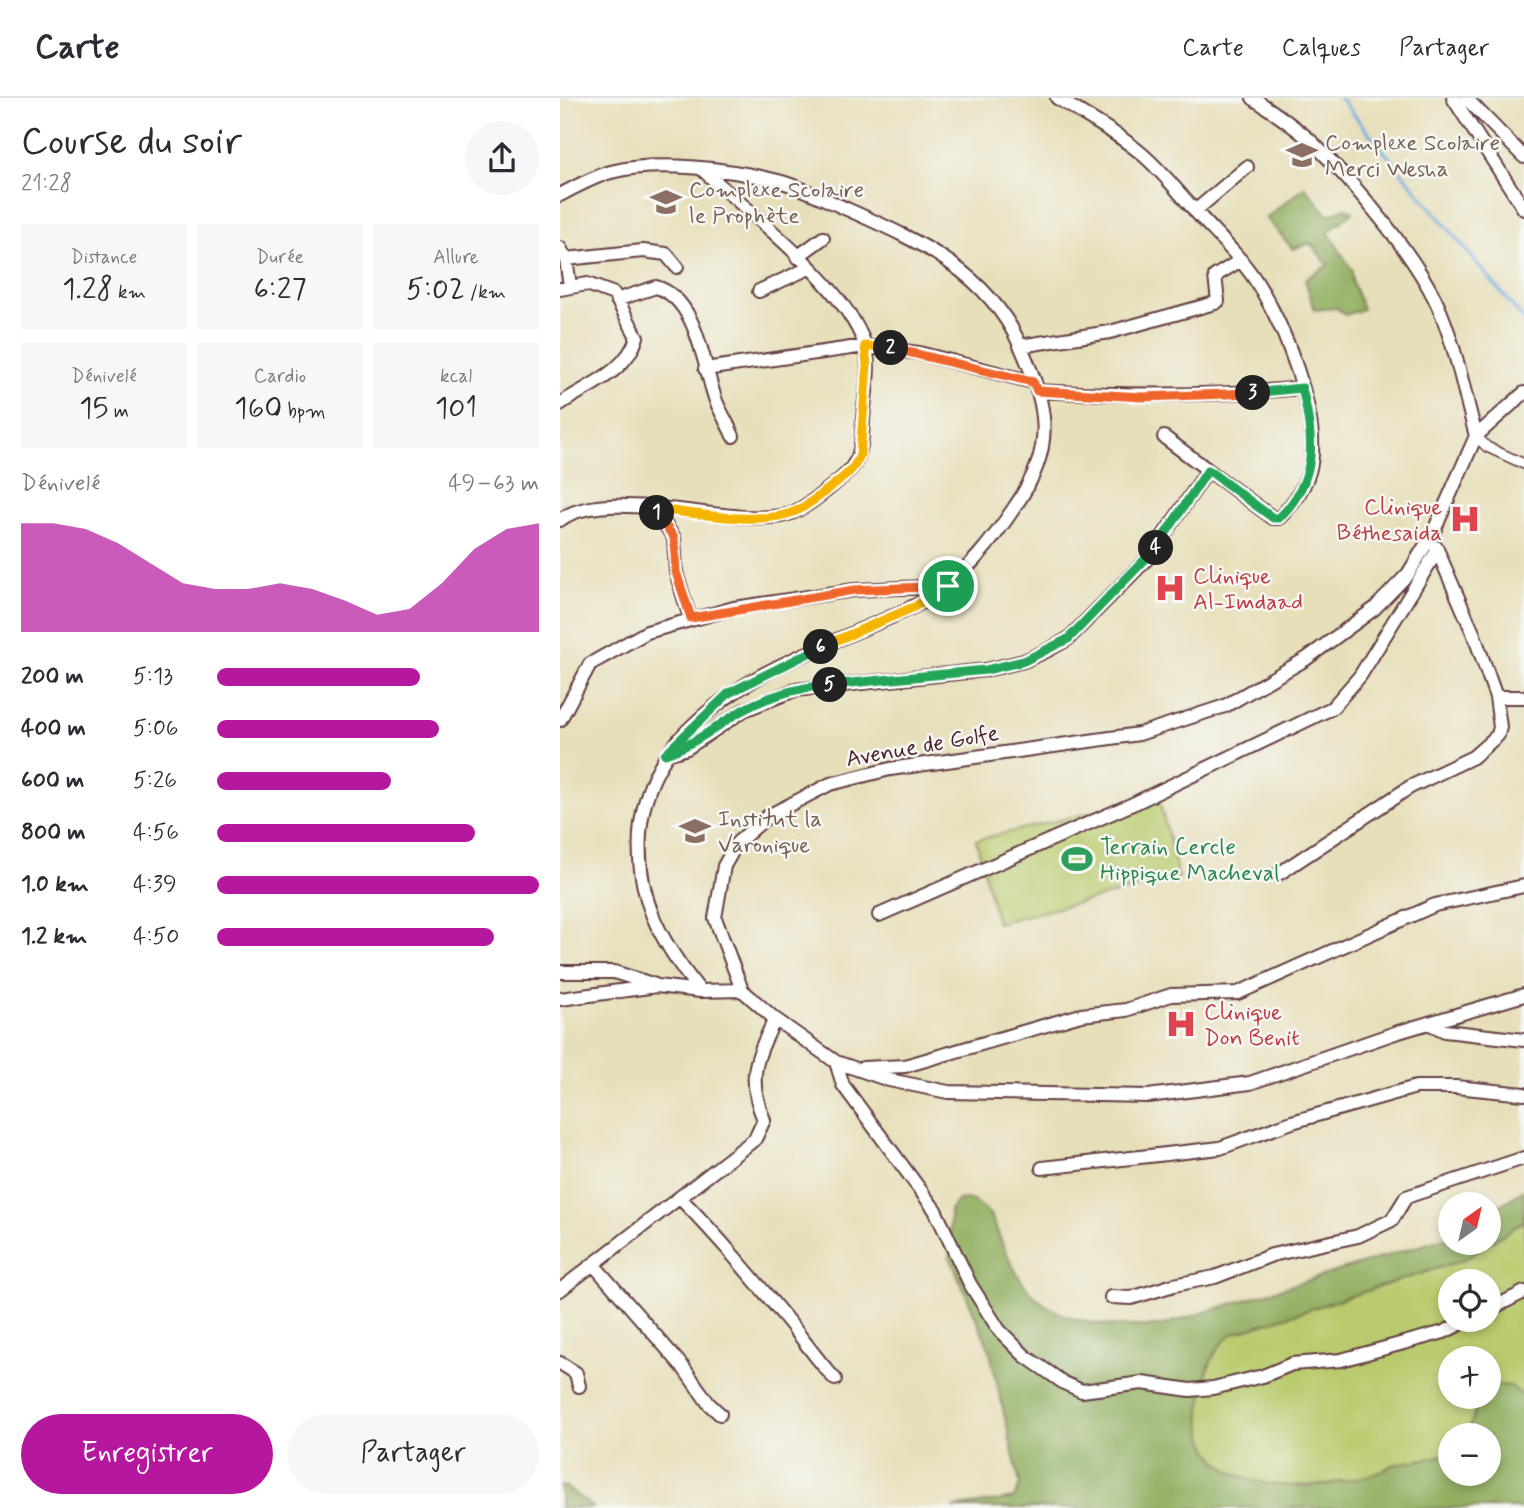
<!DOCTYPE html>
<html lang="fr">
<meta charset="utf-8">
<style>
:root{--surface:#fff;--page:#f7f7f7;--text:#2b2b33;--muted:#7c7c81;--line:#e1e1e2;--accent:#b5179e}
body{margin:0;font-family:Mynerve,sans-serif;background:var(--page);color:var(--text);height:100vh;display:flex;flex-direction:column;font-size:26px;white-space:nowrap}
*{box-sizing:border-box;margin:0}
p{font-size:23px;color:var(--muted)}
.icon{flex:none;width:38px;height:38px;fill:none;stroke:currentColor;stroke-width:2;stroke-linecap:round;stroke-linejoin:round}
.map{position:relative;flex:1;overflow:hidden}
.panel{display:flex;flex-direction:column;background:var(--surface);width:560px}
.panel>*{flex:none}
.needle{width:46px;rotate:34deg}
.buttons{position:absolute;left:878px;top:1094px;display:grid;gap:14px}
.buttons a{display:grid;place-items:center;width:63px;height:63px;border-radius:50%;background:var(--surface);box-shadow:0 4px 10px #0003;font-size:35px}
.pin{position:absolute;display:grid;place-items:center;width:60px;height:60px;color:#fff;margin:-30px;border:4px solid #fff;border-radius:50%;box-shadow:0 2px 7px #0007}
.km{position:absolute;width:35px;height:35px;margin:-18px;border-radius:50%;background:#222;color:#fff;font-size:19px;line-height:35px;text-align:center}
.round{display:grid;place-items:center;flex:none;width:74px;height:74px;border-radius:37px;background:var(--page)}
.overview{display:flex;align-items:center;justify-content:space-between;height:119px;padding:0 21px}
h1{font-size:38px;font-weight:600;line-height:52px}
.metrics{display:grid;grid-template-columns:repeat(3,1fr);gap:10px;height:119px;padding:7px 21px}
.metrics div{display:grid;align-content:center;border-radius:0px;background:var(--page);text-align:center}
.metrics b{font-size:30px;font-weight:600}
.metrics small{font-size:19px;font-weight:400}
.metrics p{font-size:19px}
.chart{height:196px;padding:14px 21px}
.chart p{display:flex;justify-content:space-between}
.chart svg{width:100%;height:126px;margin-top:7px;fill:var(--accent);opacity:.7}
.cta{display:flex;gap:14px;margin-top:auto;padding:14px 21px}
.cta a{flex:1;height:80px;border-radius:42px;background:var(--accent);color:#fff;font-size:28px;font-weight:600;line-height:80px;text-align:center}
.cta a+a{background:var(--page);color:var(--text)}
ul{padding:0 21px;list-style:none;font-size:23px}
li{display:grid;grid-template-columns:112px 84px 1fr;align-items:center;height:52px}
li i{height:18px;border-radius:9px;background:var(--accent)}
header{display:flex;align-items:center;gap:42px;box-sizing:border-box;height:98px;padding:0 35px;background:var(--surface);border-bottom:2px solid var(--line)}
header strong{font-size:33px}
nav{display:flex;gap:38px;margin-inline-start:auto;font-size:24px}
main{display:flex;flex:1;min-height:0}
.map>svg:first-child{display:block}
.green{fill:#b9cb6e;stroke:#82754c;stroke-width:2;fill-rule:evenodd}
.forest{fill:#92af61;stroke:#6e6746;stroke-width:2}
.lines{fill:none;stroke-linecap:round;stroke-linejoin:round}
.stream{stroke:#6caade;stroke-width:3.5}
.pedestrian-casing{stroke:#623c40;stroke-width:12}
.minor-casing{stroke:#623c40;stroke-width:16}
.pedestrian{stroke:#fff;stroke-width:9}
.minor{stroke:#fff;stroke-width:12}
.split-1-casing{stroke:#fff;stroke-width:14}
.split-2-casing{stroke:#fff;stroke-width:14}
.split-3-casing{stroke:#fff;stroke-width:14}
.split-4-casing{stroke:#fff;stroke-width:14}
.split-5-casing{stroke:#fff;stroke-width:14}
.split-6-casing{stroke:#fff;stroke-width:14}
.split-7-casing{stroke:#fff;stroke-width:14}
.split-1{stroke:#f0652b;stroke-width:9}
.split-2{stroke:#f5b400;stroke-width:9}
.split-3{stroke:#f0652b;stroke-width:9}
.split-4{stroke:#22a559;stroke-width:9}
.split-5{stroke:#22a559;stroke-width:9}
.split-6{stroke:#22a559;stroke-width:9}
.split-7{stroke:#f5b400;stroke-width:9}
.labels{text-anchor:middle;stroke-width:5;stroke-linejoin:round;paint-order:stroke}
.education-label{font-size:23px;fill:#785e54;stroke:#f6f6f2;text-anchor:start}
.health-label{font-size:23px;fill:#be3a42;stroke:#f6f6f2;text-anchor:start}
.street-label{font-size:23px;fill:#4a1f2b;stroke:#f6f6f2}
.leisure-label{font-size:23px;fill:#27864d;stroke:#f6f6f2;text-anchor:start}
</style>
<header>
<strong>Carte</strong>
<nav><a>Carte</a><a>Calques</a><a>Partager</a></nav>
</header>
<main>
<section class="panel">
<div class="overview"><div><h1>Course du soir</h1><p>21:28</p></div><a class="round"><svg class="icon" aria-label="share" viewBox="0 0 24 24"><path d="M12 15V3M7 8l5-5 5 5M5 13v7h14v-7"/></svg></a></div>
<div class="metrics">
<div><p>Distance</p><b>1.28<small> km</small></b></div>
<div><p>Durée</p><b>6:27</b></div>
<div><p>Allure</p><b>5:02<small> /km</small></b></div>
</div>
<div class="metrics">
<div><p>Dénivelé</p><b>15<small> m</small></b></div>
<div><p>Cardio</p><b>160<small> bpm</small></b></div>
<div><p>kcal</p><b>101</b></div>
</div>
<div class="chart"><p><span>Dénivelé</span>49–63 m</p>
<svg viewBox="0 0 160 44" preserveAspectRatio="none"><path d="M0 44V6L10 6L20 8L30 13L40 20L50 27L60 29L70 29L80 27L90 29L100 33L110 38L120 36L130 27L140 15L150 8L160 6V44z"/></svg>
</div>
<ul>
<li><b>200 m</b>5:13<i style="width:63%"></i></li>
<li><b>400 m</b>5:06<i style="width:69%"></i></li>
<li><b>600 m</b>5:26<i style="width:54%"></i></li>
<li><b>800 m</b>4:56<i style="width:80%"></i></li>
<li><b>1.0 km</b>4:39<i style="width:100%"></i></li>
<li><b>1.2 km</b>4:50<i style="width:86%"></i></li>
</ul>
<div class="cta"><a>Enregistrer</a><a>Partager</a></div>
</section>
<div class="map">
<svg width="964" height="1410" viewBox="0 0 964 1410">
<rect width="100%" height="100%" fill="#f6f6f2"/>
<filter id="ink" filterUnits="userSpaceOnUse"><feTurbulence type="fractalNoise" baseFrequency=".0143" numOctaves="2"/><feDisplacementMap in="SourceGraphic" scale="14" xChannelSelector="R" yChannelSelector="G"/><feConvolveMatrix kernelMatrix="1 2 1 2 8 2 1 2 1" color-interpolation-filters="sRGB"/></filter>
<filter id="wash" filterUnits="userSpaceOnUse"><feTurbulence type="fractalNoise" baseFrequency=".00686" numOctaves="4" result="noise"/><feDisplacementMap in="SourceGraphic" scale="28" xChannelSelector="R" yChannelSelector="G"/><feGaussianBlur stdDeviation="1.57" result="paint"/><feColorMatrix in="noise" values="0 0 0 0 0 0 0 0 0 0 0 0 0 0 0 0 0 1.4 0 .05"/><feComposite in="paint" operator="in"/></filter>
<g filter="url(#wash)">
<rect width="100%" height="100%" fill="#e7dfba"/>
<path class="green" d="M 598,698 L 619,780 L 437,825 L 416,742 Z
M 964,1123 L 964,1298 L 950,1288 L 929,1286 L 929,1260 L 891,1260 L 891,1298 L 920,1299 L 907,1337 L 891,1337 L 891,1355 C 874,1361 856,1362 838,1366 C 830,1367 822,1373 814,1376 C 756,1394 635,1403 641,1312 C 644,1282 647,1255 672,1236 L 903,1162 ZM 891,1183 L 929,1183 L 929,1222 L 891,1222 Z"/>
<path class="forest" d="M 745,89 L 768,117 L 786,110 L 793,114 L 768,134 L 792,172 L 792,183 L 803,211 L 785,217 L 777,210 L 754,212 L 745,181 L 768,167 L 750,145 L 733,151 L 706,120 Z
M 964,1092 L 964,1123 L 903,1162 L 672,1236 C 647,1255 644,1282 641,1312 C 635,1403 756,1394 814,1376 C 822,1373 830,1367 838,1366 C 856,1362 874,1361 891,1355 L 891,1376 L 929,1376 L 929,1337 L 907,1337 L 920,1299 L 929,1298 L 929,1286 L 950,1288 L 964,1298 L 964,1410 L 393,1410 L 454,1400 L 460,1386 L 429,1250 L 390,1159 L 390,1112 L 397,1103 C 411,1097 422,1108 431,1118 C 440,1139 448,1163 461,1182 C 492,1229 551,1229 600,1228 L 891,1138 L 891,1144 L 929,1144 L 929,1114 Z
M 0,1388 L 6,1389 L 33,1410 L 0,1410 Z"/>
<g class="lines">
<path class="stream" d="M 780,0 L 964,222"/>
</g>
</g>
<g filter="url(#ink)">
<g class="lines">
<g class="pedestrian-casing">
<path id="pedestrian" d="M 916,338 L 927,349 L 964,366"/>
</g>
<g class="minor-casing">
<path id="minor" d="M 693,0 C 713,14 735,28 753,45 C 794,85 860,162 881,215 C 897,254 905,298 916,338
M 893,0 L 964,111
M 906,0 L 964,59
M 0,97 C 17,88 33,79 51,74 C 98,62 171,71 218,83 C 242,89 266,102 289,112 C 358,143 427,173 460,247 C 489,312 496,349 454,410 C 432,443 407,475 374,497 C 353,511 328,520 305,530 C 237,559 178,581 125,635 C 99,662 83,696 80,735 C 76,800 100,843 140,893
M 635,113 L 687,69
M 0,150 L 6,161 L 10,188
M 237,159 L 263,140
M 6,161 L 83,153 L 106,156 L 117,169
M 0,191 L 27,186 L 54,196 L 77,239 C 67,274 28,287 0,306
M 199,193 L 249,170
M 59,201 L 96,189 C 138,201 143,268 156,303 C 161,315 168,326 173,338
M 460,248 L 550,234 L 655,205 L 658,203 L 655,178 L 681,162
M 145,271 L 305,248 L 359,255 L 473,284
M 477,293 C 566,298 653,299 742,290
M 964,295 L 916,338 L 873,435 L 848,476 L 814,511 L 746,561 L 665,608 L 579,636 L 330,671 L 270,686 L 208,718 L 177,745 L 164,768 L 155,820 L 182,892 L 215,921 L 276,964 L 329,982 L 388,994 L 588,998 L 690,985 L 835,935 L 964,897
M 604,339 L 648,372
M 94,410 L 114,440 L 116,474 L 130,520
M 0,422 C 44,388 165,427 221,418 C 238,415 253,403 267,392 C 299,367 301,362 303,322 C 304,299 312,270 305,247 C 285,187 190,116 143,72
M 936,599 L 964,599
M 0,622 L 30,566 L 87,534 L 174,510 L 294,492 L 387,488
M 107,656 L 127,650 L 184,612 L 235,592 L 426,572 L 464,563 L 488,552 L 508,541 L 589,459 L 648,372 L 713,420 L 719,420 C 733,407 748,385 751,365 C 759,313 724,227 696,183 C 680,158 657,137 637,115 C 619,95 602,73 582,56 C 556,34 526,18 497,0
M 720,775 L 850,689 L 913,659 L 938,637 L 940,629 L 936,599 L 914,537 L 876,449
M 319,817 L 575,705 L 772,610 L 800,578 L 877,453
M 0,874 L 54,874 L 95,887
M 0,901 L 97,888 L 140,893 L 182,892
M 868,925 L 885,933 L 964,942
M 276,964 L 283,987 L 375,1112 L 410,1186 L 439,1232 L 465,1258 L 504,1285 L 522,1293 L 582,1285 L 630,1292 L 653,1290 L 703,1278 L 732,1266 L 781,1262 L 884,1234 L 908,1222
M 303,970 L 345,968 L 521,917 L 566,912 L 611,897 L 678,895 L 875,807 L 964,788
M 482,1070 L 660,1050 L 732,1024 L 856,989 L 896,989 L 964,996
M 120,1100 C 157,1137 191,1178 224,1218 C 242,1239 256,1261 275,1281
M 33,1166 L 123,1269 L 149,1306 L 160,1316
M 0,1192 L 195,1041 L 204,1022 C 186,980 196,960 215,921
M 551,1199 L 571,1200 L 614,1187 L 655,1179 L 712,1157 L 798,1138 L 832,1122 L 846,1099 L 964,1060
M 929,1212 L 964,1194
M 0,1265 L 16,1275 L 19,1288"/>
</g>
<use href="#pedestrian" class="pedestrian"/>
<use href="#minor" class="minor"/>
</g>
</g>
<g class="lines" filter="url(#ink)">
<g class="split-1-casing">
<path id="split-1" d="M 97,415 L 114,440 L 116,474 L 131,520 L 294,492 L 388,488"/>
</g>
<g class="split-2-casing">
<path id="split-2" d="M 97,415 L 94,411 C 131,414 201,429 236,413 C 249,407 260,397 272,388 C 284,379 295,371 300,357 L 307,267 L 305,248 L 331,250"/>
</g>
<g class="split-3-casing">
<path id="split-3" d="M 331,250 L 473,284 L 477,293 L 583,299 L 693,295"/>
</g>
<g class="split-4-casing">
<path id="split-4" d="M 596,450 L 648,372 L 713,420 L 719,420 C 759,381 754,340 742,290 L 693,295"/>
</g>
<g class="split-5-casing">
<path id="split-5" d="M 270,587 L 426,572 L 464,563 L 508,541 L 596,450"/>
</g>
<g class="split-6-casing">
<path id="split-6" d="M 261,549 L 169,595 L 105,656 C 134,647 155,629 181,613 C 207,598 240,589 270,587"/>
</g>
<g class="split-7-casing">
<path id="split-7" d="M 261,549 L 354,509 L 388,488"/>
</g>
<use href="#split-1" class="split-1"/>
<use href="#split-2" class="split-2"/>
<use href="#split-3" class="split-3"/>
<use href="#split-4" class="split-4"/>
<use href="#split-5" class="split-5"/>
<use href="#split-6" class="split-6"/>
<use href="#split-7" class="split-7"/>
</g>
<defs>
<g id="school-bare" transform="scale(2.415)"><path d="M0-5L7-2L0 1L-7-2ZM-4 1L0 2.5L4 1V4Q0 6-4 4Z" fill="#8d6e63" stroke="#f6f6f2" stroke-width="2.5" paint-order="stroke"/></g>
<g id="hospital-bare" transform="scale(2.415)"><path d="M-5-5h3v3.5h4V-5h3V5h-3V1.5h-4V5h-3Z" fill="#e0444e" stroke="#f6f6f2" stroke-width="2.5" paint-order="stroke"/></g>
<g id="stadium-bare" transform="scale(2.415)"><path d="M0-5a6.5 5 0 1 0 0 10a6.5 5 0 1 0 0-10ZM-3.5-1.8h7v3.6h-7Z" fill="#2e9e5b" stroke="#f6f6f2" stroke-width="2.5" paint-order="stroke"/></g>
</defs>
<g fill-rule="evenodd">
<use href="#school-bare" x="742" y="57"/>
<use href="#school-bare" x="106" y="104"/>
<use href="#hospital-bare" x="905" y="421"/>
<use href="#hospital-bare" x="610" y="490"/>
<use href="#school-bare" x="135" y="733"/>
<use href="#stadium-bare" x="517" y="761"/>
<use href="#hospital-bare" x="621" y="926"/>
</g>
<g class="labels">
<g class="education-label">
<text x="765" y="52">Complexe Scolaire<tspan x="765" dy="26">Merci Wesha</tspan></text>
<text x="129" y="99">Complexe Scolaire<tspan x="129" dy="26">le Prophète</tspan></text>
<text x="158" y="728">Institut la<tspan x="158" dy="26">Varonique</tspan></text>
</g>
<g class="health-label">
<text x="882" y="416" text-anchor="end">Clinique<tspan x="882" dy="26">Béthesaida</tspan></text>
<text x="633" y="485">Clinique<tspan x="633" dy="26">Al-Imdaad</tspan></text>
<text x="644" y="921">Clinique<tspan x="644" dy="26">Don Benit</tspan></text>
</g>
<g class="street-label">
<text transform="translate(362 647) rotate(-10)" y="8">Avenue de Golfe</text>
</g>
<g class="leisure-label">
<text x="540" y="756">Terrain Cercle<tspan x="540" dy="26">Hippique Macheval</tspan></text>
</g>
</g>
</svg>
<div class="buttons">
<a><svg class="needle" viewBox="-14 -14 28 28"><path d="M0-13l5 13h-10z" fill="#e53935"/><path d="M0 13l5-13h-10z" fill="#7c7c81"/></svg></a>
<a><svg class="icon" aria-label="locate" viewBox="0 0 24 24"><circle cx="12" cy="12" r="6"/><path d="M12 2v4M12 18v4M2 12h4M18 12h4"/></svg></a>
<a>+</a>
<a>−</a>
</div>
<div class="pin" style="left:388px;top:488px;background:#1e9e55"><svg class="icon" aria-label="arrive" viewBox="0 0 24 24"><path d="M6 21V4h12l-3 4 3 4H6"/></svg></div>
<b class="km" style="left:97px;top:415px">1</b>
<b class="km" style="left:331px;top:250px">2</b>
<b class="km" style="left:693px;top:295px">3</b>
<b class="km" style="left:596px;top:450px">4</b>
<b class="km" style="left:270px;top:587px">5</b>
<b class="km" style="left:261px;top:549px">6</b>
</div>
</main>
